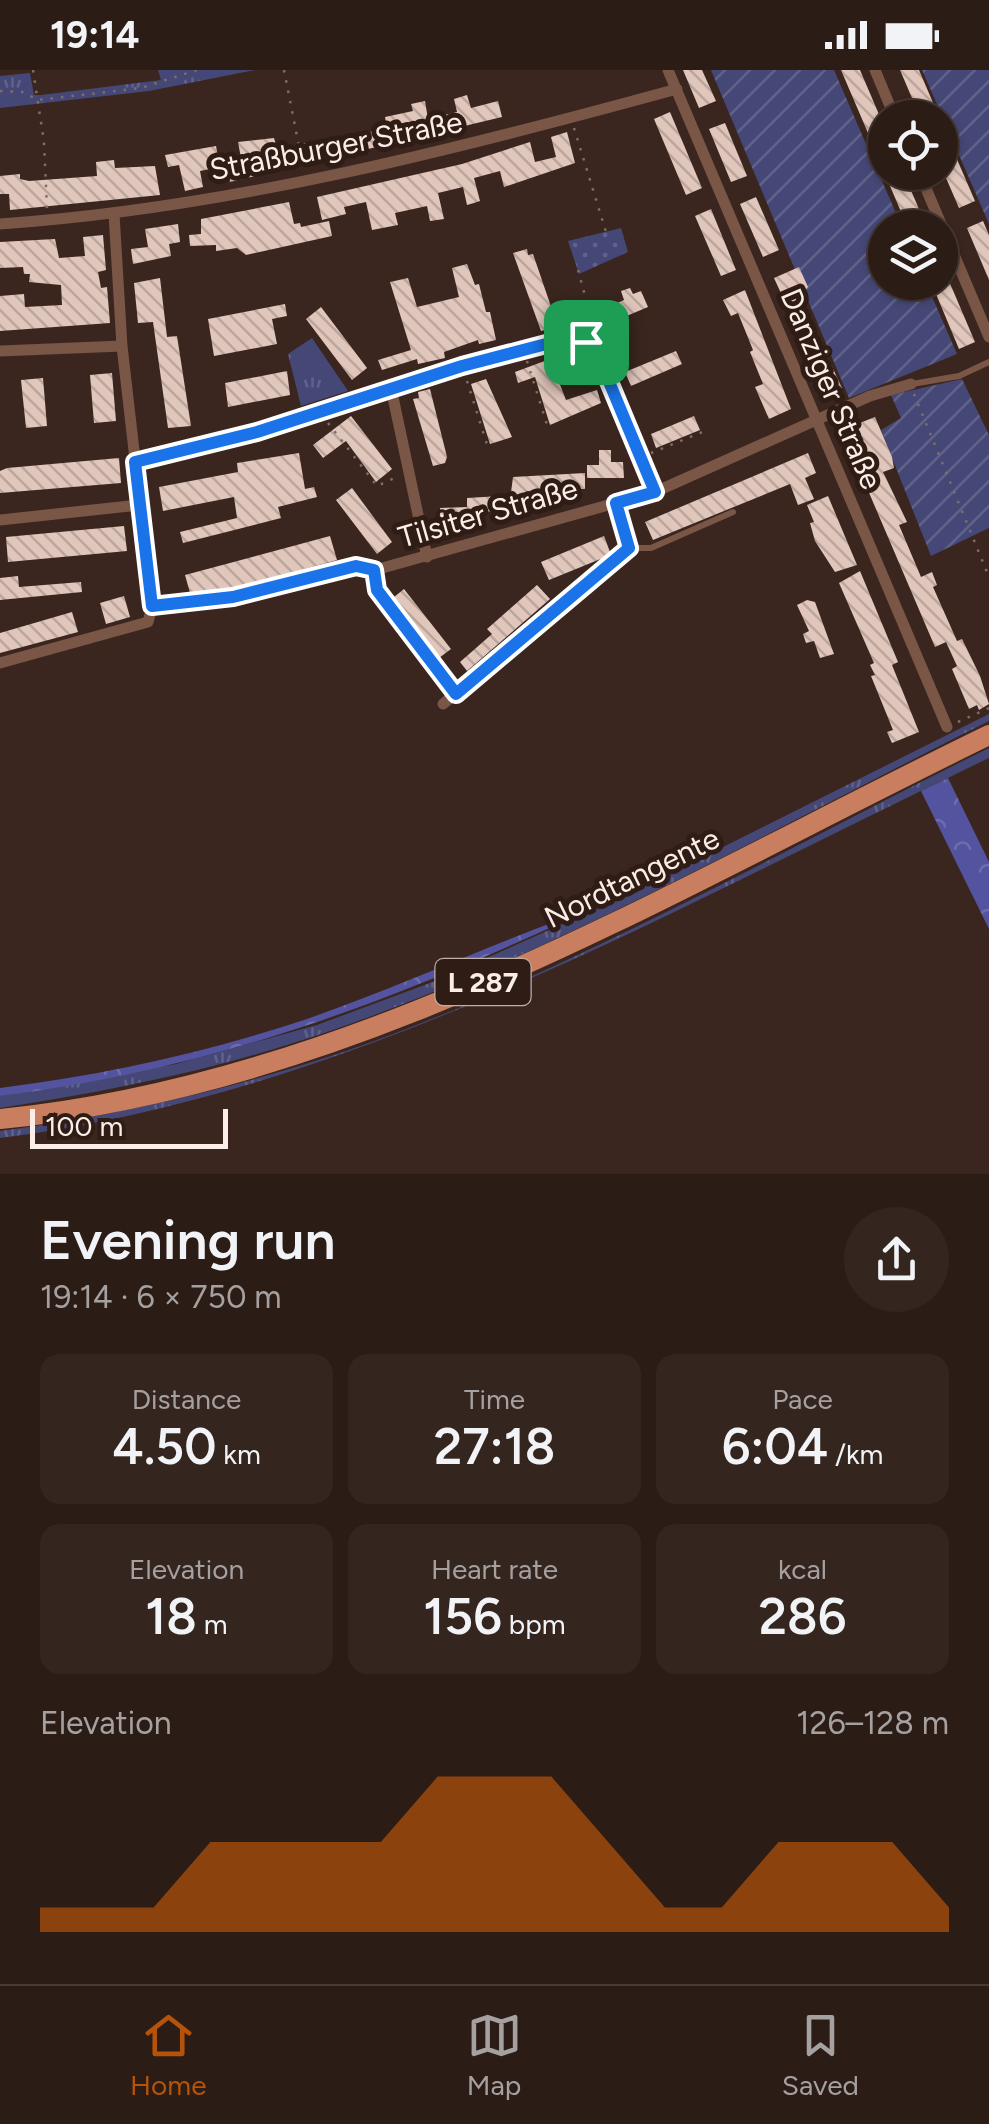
<!DOCTYPE html>
<meta charset="utf-8">
<style>
:root{--surface:#2c1c16;--page:#34251f;--text:#f1f3f6;--muted:#a6a1a1;--line:#483a35;--accent:#b45309}
body{margin:0;font-family:Figtree,sans-serif;background:var(--page);color:var(--text);height:100vh;display:flex;flex-direction:column;font-size:38px;white-space:nowrap}
*{box-sizing:border-box;margin:0}
p{font-size:32px;color:var(--muted)}
.icon{flex:none;width:55px;height:55px;fill:none;stroke:currentColor;stroke-width:2;stroke-linecap:round;stroke-linejoin:round}
.map{position:relative;height:1104px;overflow:hidden}
.panel{display:flex;flex-direction:column;background:var(--surface);flex:1}
.panel>*{flex:none}
.buttons{position:absolute;left:868px;top:30px;display:grid;gap:20px}
.buttons a{display:grid;place-items:center;width:90px;height:90px;border-radius:50%;background:var(--surface);box-shadow:0 2px 8px #0004,0 0 0 2px var(--line);font-size:50px}
.scale{position:absolute;left:30px;bottom:25px;width:198px;box-sizing:border-box;padding-left:10px;border:5px solid #fbede8;border-top:0;font-size:28px;line-height:35px;white-space:nowrap;color:#fbede8;-webkit-text-stroke:8px #2f1d15;paint-order:stroke}
.pin{position:absolute;display:grid;place-items:center;width:85px;height:85px;color:#fff;margin:-42px;border-radius:20px;box-shadow:0 5px 15px #0006}
.round{display:grid;place-items:center;flex:none;width:105px;height:105px;border-radius:52px;background:var(--page)}
.headline{display:flex;align-items:center;justify-content:space-between;height:170px;padding:0 40px}
h1{font-size:55px;font-weight:600;line-height:75px}
.stats{display:grid;grid-template-columns:repeat(3,1fr);gap:15px;height:170px;padding:10px 40px}
.stats div{display:grid;align-content:center;border-radius:20px;background:var(--page);text-align:center}
.stats b{font-size:50px;font-weight:600}
.stats small{font-size:28px;font-weight:400}
.stats p{font-size:28px}
.chart{height:280px;padding:20px 40px}
.chart p{display:flex;justify-content:space-between}
.chart svg{width:100%;height:180px;margin-top:10px;fill:var(--accent);opacity:.7}
.status{display:flex;justify-content:space-between;align-items:center;height:70px;padding:0 50px;background:var(--surface);direction:ltr}
.status svg{height:28px;fill:currentColor}
.menu{display:flex;justify-content:space-around;align-items:center;height:140px;border-top:2px solid var(--line);background:var(--surface);font-size:28px;color:var(--muted)}
.menu a{display:grid;justify-items:center;gap:5px}
.menu .selected{color:var(--accent)}
.map>svg:first-child{display:block}
.grass{fill:url(#grass-tufts)}
.forest{fill:url(#forest-crowns)}
.park{fill:url(#park-dots)}
.garden{fill:url(#garden-furrows)}
.building{fill:url(#building-back-hatch)}
.lines{fill:none;stroke-linecap:round;stroke-linejoin:round}
.path{stroke:#7f6d66;stroke-width:2.5;stroke-dasharray:2.5 8;stroke-linecap:butt}
.lane{stroke:#7a5647;stroke-width:6}
.street{stroke:#7a5647;stroke-width:11}
.primary{stroke:#c87e5f;stroke-width:20}
.route-casing{stroke:#fff;stroke-width:20}
.route{stroke:#1a73e8;stroke-width:12}
.labels{text-anchor:middle;stroke-width:10;stroke-linejoin:round;paint-order:stroke}
.shield{fill:#2f1d15;stroke:#beafa9;stroke-width:2.5}
.shield-label{font-size:28px;font-weight:bold;fill:#fbede8}
.street-label{font-size:30px;fill:#fbede8;stroke:#2f1d15}
</style>
<div class="status"><b>19:14</b><svg viewBox="0 0 49 12"><path d="M0 12V9h3v3zM5 12V6h3v6zM10 12V3h3v9zM15 12V0h3v12zM26 1h20v11H26zM47 4h2v5h-2z"/></svg></div>
<div class="map">
<svg width="989" height="1104" viewBox="0 0 989 1104">
<defs>
<pattern id="grass-tufts" width="24" height="20" patternUnits="userSpaceOnUse" patternTransform="scale(2.5)"><rect width="24" height="20" fill="#454776"/><path d="M3 7l-1-3M5 7V3M7 7l1-3M15 17l-1-3M17 17v-4M19 17l1-3" fill="none" stroke="#61628a"/></pattern>
<pattern id="forest-crowns" width="20" height="18" patternUnits="userSpaceOnUse" patternTransform="scale(2.5)"><rect width="20" height="18" fill="#53539f"/><path d="M2 6a3 3 0 1 1 6 0M12 15a3 3 0 1 1 6 0" fill="none" stroke="#6d6cac"/></pattern>
<pattern id="park-dots" width="8" height="8" patternUnits="userSpaceOnUse" patternTransform="scale(2.5)"><rect width="8" height="8" fill="#454776"/><path d="M2 2h.1M6 6h.1" fill="none" stroke="#61628a" stroke-width="1.8" stroke-linecap="round"/></pattern>
<pattern id="garden-furrows" width="10" height="10" patternUnits="userSpaceOnUse" patternTransform="scale(2.5)"><rect width="10" height="10" fill="#454776"/><path d="M-1 1l2-2M0 10L10 0M9 11l2-2" fill="none" stroke="#61628a"/></pattern>
<pattern id="building-back-hatch" width="6" height="6" patternUnits="userSpaceOnUse" patternTransform="scale(2.5)"><rect width="6" height="6" fill="#e0c6bb"/><path d="M-1 5l2 2M0 0l6 6M5-1l2 2" fill="none" stroke="#bba69e"/></pattern>
</defs>
<rect width="100%" height="100%" fill="#3a261e"/>
<path class="grass" d="M 158,0 L 255,0 L 149,21 L 0,38 L 0,6 L 30,3 L 34,25 L 41,25 L 161,10 Z
M 312,268 L 348,321 L 301,336 L 288,284 Z
M 989,644 L 989,651 C 774,758 551,886 324,963 C 218,999 111,1021 0,1038 L 0,1026 L 176,994 L 317,955 L 438,910 L 631,823 Z
M 989,678 L 989,688 C 670,840 356,1023 0,1068 L 0,1061 C 118,1045 233,1019 346,981 C 563,906 782,780 989,678 Z"/>
<path class="forest" d="M 948,708 L 989,792 L 989,859 L 921,721 Z
M 595,837 C 396,930 220,998 0,1026 L 0,1018 C 104,1005 204,983 304,950 C 403,916 497,871 595,837 Z"/>
<path class="park" d="M 621,158 L 628,182 L 579,204 L 568,171 Z"/>
<path class="garden" d="M 711,0 L 834,0 L 902,157 L 885,158 L 885,212 L 926,213 L 957,284 L 849,328 Z
M 922,0 L 989,0 L 989,154 Z
M 962,309 L 989,365 L 989,458 L 931,486 L 881,360 L 901,348 L 891,325 Z"/>
<path class="building" d="M 683,0 L 702,0 L 716,31 L 699,38 Z
M 841,0 L 860,0 L 884,56 L 868,63 Z
M 900,0 L 919,0 L 934,35 L 918,42 Z
M 467,25 L 471,38 L 498,31 L 502,47 L 230,112 L 227,96 L 242,93 L 238,72 L 274,68 L 277,78 L 352,66 L 387,58 L 385,47 L 413,41 L 411,34 L 425,31 L 428,49 L 457,42 L 454,29 Z
M 670,42 L 702,118 L 686,125 L 654,49 Z
M 940,50 L 975,131 L 959,138 L 940,94 Z
M 725,53 L 747,106 L 731,112 L 709,59 Z
M 567,62 L 575,93 L 504,117 L 500,101 L 474,108 L 480,131 L 474,133 L 467,135 L 463,117 L 438,123 L 444,149 L 430,151 L 427,136 L 395,143 L 398,155 L 372,160 L 366,132 L 344,137 L 346,144 L 322,150 L 317,127 L 462,94 L 530,72 L 535,92 L 556,87 L 551,67 Z
M 216,76 L 220,97 L 200,101 L 203,117 L 185,121 L 179,95 L 168,97 L 165,85 Z
M 114,90 L 115,98 L 155,96 L 160,125 L 10,140 L 9,124 L 0,124 L 0,106 L 20,104 L 20,109 L 29,111 L 97,106 L 96,92 Z
M 884,102 L 903,102 L 925,153 L 908,158 Z
M 756,127 L 779,180 L 763,187 L 740,134 Z
M 289,132 L 294,154 L 300,153 L 301,157 L 329,151 L 332,166 L 246,185 L 237,178 L 216,181 L 216,175 L 190,176 L 189,165 L 201,164 L 201,149 Z
M 711,139 L 736,200 L 721,206 L 695,146 Z
M 983,151 L 989,165 L 989,210 L 967,158 Z
M 178,154 L 180,172 L 169,174 L 171,186 L 133,194 L 131,179 L 148,177 L 145,159 Z
M 103,165 L 106,200 L 98,202 L 101,218 L 107,217 L 110,253 L 0,261 L 0,226 L 24,224 L 25,237 L 62,235 L 61,215 L 29,212 L 30,204 L 24,204 L 23,197 L 0,198 L 0,172 L 55,169 L 59,188 L 85,186 L 83,167 Z
M 527,179 L 528,185 L 533,184 L 558,257 L 541,261 L 513,183 Z
M 940,190 L 975,272 L 959,279 L 931,212 L 940,212 Z
M 467,194 L 475,215 L 479,214 L 486,242 L 490,242 L 496,270 L 479,274 L 478,270 L 444,282 L 445,288 L 418,294 L 417,289 L 382,300 L 378,290 L 411,280 L 390,212 L 408,208 L 417,237 L 459,227 L 452,198 Z
M 799,197 L 808,217 L 799,226 L 842,318 L 827,324 L 774,208 Z
M 160,208 L 167,267 L 177,266 L 191,356 L 168,358 L 153,252 L 138,253 L 134,213 Z
M 630,218 L 633,224 L 641,221 L 648,237 L 617,250 L 622,263 L 612,268 L 600,241 L 624,230 L 621,221 Z
M 745,220 L 791,339 L 769,349 L 755,317 L 763,314 L 750,282 L 753,280 L 738,243 L 731,246 L 723,230 Z
M 285,234 L 287,246 L 272,249 L 277,274 L 214,286 L 208,249 Z
M 321,237 L 367,298 L 352,310 L 306,249 Z
M 676,281 L 682,294 L 631,316 L 625,302 Z
M 550,289 L 566,330 L 597,320 L 601,333 L 550,355 L 535,307 L 518,313 L 515,302 Z
M 287,301 L 290,325 L 228,337 L 225,313 Z
M 112,303 L 116,351 L 94,353 L 90,305 Z
M 43,308 L 47,356 L 26,358 L 21,310 Z
M 486,309 L 512,367 L 490,374 L 471,314 Z
M 430,319 L 447,387 L 445,393 L 433,396 L 413,329 L 419,328 L 418,322 Z
M 351,346 L 392,399 L 376,412 L 346,371 L 323,388 L 313,375 Z
M 694,346 L 700,360 L 656,378 L 651,364 Z
M 875,347 L 892,387 L 894,398 L 883,402 L 907,452 L 899,455 L 921,507 L 932,502 L 937,515 L 933,517 L 957,571 L 962,569 L 980,606 L 989,634 L 979,640 L 977,635 L 969,639 L 952,599 L 957,596 L 946,572 L 935,577 L 864,411 L 871,408 L 852,356 Z
M 599,380 L 611,380 L 611,392 L 623,392 L 624,408 L 587,408 L 587,395 L 599,395 Z
M 299,383 L 305,419 L 314,417 L 317,427 L 278,437 L 281,448 L 183,473 L 180,462 L 237,448 L 234,427 L 163,441 L 159,417 L 238,402 L 237,393 Z
M 808,383 L 816,403 L 805,408 L 814,429 L 798,435 L 790,414 L 653,470 L 645,452 Z
M 119,388 L 121,413 L 0,423 L 0,401 L 7,398 Z
M 585,403 L 585,419 L 546,419 L 546,430 L 510,430 L 513,407 Z
M 352,418 L 392,472 L 377,484 L 336,430 Z
M 500,426 L 507,426 L 508,441 L 467,442 L 467,437 L 467,453 L 440,454 L 440,438 L 467,437 L 467,428 Z
M 828,426 L 857,495 L 835,502 L 815,471 L 810,453 L 814,452 L 807,435 Z
M 124,456 L 127,481 L 8,492 L 6,467 Z
M 330,466 L 337,490 L 192,530 L 185,505 Z
M 604,466 L 610,482 L 603,488 L 549,510 L 541,492 Z
M 860,501 L 898,592 L 892,595 L 919,662 L 892,673 L 887,662 L 893,660 L 871,606 L 875,605 L 870,595 L 874,593 L 839,513 Z
M 18,506 L 19,517 L 81,512 L 82,522 L 0,530 L 0,508 Z
M 537,515 L 550,529 L 467,601 L 460,592 L 492,564 L 487,559 Z
M 404,519 L 451,579 L 435,591 L 389,531 Z
M 124,526 L 130,547 L 106,554 L 100,533 Z
M 807,530 L 815,532 L 834,584 L 820,588 L 814,571 L 806,573 L 803,564 L 809,561 L 797,535 Z
M 72,542 L 78,562 L 0,583 L 0,563 Z"/>
<g class="lines">
<path class="path" d="M 33,0 L 44,72 L 47,139
M 284,0 L 303,97
M 0,21 L 22,22 L 38,30 L 141,18 L 197,0
M 574,58 L 606,162
M 578,200 L 593,255 L 591,261
M 527,291 L 549,361
M 467,311 L 489,381
M 914,324 L 989,507
M 328,353 L 377,416 L 397,407
M 651,383 L 705,361
M 376,512 L 377,519 L 449,615
M 167,537 L 364,498
M 958,652 L 989,638"/>
<path class="lane" d="M 912,314 L 959,306 L 989,292
M 630,478 L 651,478 L 733,442"/>
<path class="street" d="M 668,0 L 947,657
M 875,0 L 895,48
M 919,102 L 989,267
M 0,154 C 230,138 454,80 677,19
M 0,281 L 122,276
M 391,318 L 427,487
M 135,392 L 257,362 L 557,268 L 586,272 L 597,283 L 655,422
M 0,450 L 139,435
M 375,500 L 655,422 L 870,326 L 911,314
M 0,593 L 148,552 L 152,537 L 122,276 L 114,144
M 443,634 L 629,478 L 615,433"/>
<path class="primary" d="M 0,1049 C 357,1014 673,818 989,665"/>
</g>
<g class="lines">
<g class="route-casing">
<path id="route" d="M 573,267 L 597,283 L 655,422 L 616,433 L 629,478 L 456,624 L 377,520 L 374,500 L 356,496 L 233,527 L 152,536 L 135,392 L 257,362 L 462,296 Z"/>
</g>
<use href="#route" class="route"/>
</g>
<g class="labels">
<rect class="shield" x="435.5" y="889" width="95" height="46" rx="8"/>
<g class="shield-label">
<text x="483" y="922">L 287</text>
</g>
<g class="street-label">
<text transform="translate(336 76) rotate(-11)" y="10">Straßburger Straße</text>
<text transform="translate(831 319) rotate(67)" y="10">Danziger Straße</text>
<text transform="translate(488 443) rotate(-16)" y="10">Tilsiter Straße</text>
<text transform="translate(632 808) rotate(-26)" y="10">Nordtangente</text>
</g>
</g>
</svg>
<div class="buttons">
<a><svg class="icon" aria-label="locate" viewBox="0 0 24 24"><circle cx="12" cy="12" r="6"/><path d="M12 2v4M12 18v4M2 12h4M18 12h4"/></svg></a>
<a><svg class="icon" aria-label="layers" viewBox="0 0 24 24"><path d="M12 4l9 5-9 5-9-5zM3 14l9 5 9-5"/></svg></a>
</div>
<div class="scale">100 m</div>
<div class="pin" style="left:586px;top:272px;background:#1e9e55"><svg class="icon" aria-label="arrive" viewBox="0 0 24 24"><path d="M6 21V4h12l-3 4 3 4H6"/></svg></div>
</div>
<section class="panel">
<div class="headline"><div><h1>Evening run</h1><p>19:14 · 6 × 750 m</p></div><a class="round"><svg class="icon" aria-label="share" viewBox="0 0 24 24"><path d="M12 15V3M7 8l5-5 5 5M5 13v7h14v-7"/></svg></a></div>
<div class="stats">
<div><p>Distance</p><b>4.50<small> km</small></b></div>
<div><p>Time</p><b>27:18</b></div>
<div><p>Pace</p><b>6:04<small> /km</small></b></div>
</div>
<div class="stats">
<div><p>Elevation</p><b>18<small> m</small></b></div>
<div><p>Heart rate</p><b>156<small> bpm</small></b></div>
<div><p>kcal</p><b>286</b></div>
</div>
<div class="chart"><p><span>Elevation</span>126–128 m</p>
<svg viewBox="0 0 160 44" preserveAspectRatio="none"><path d="M0 44V38L10 38L20 38L30 22L40 22L50 22L60 22L70 6L80 6L90 6L100 22L110 38L120 38L130 22L140 22L150 22L160 38V44z"/></svg>
</div>
</section>
<nav class="menu">
<a class="selected"><svg class="icon" aria-label="home" viewBox="0 0 24 24"><path d="M3 11l9-7 9 7M6 9v11h12V9"/></svg>Home</a>
<a><svg class="icon" aria-label="map" viewBox="0 0 24 24"><path d="M3 6l6-2 6 2 6-2v14l-6 2-6-2-6 2zM9 4v14M15 6v14"/></svg>Map</a>
<a><svg class="icon" aria-label="saved" viewBox="0 0 24 24"><path d="M7 4h10v16l-5-4-5 4z"/></svg>Saved</a>
</nav>
